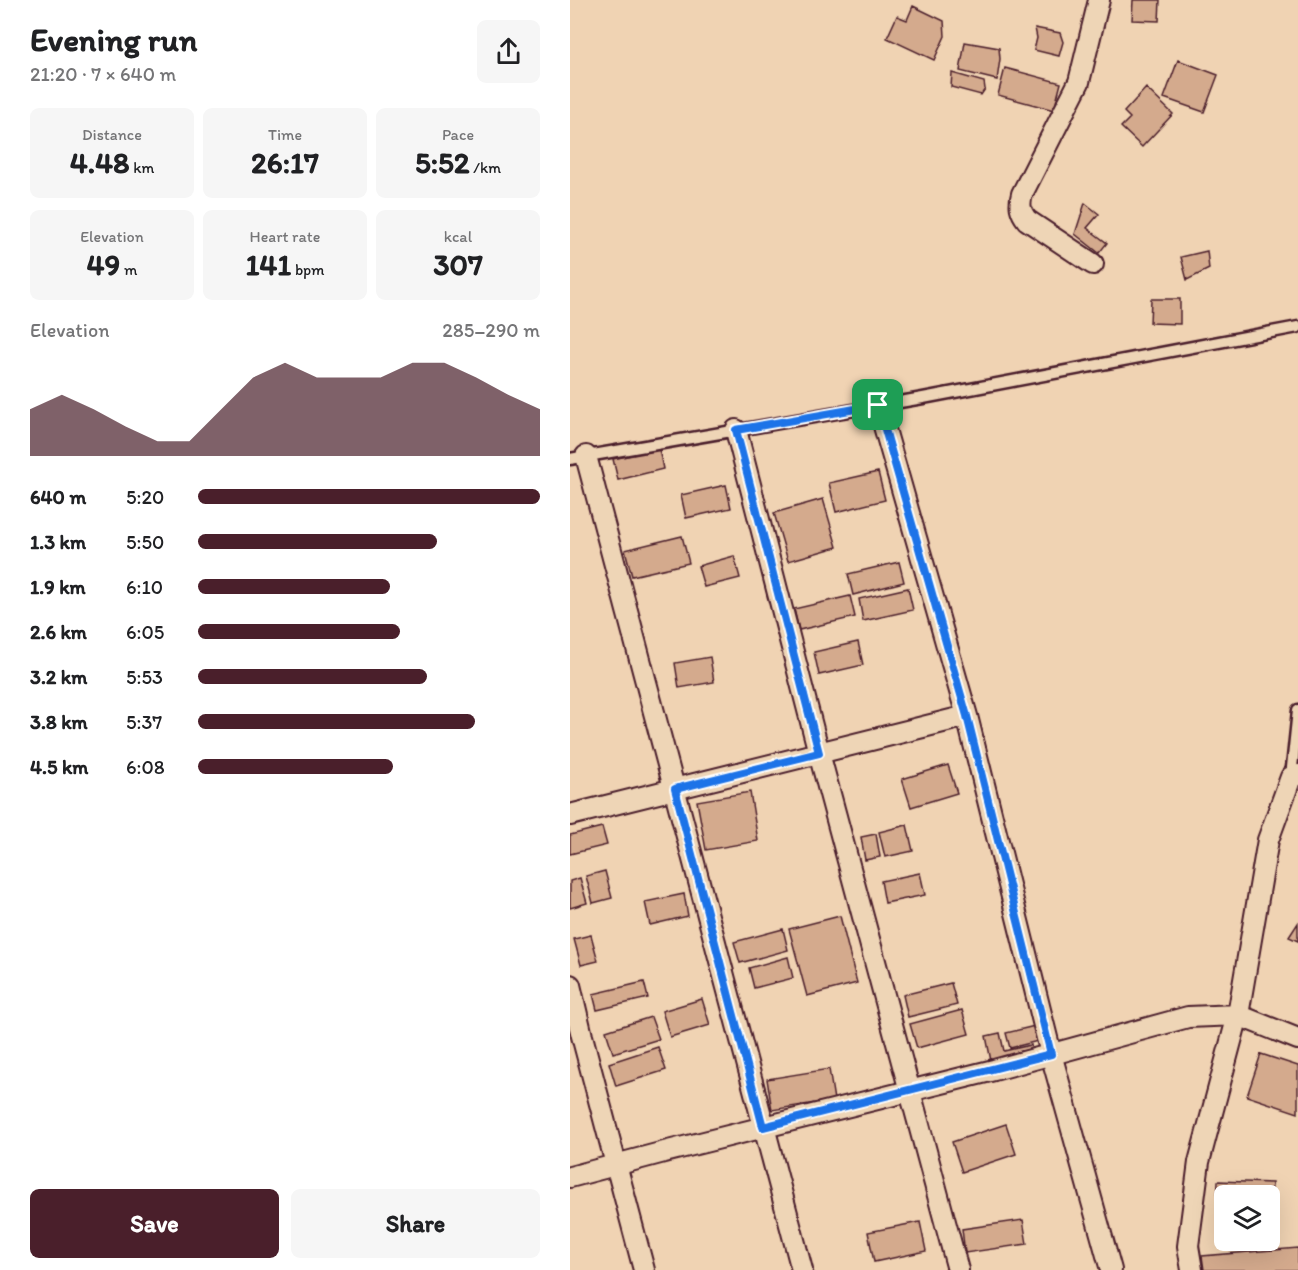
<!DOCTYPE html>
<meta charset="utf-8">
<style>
:root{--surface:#fff;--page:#f6f6f6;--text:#202124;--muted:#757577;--accent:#4a1f2b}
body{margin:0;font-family:Itim,sans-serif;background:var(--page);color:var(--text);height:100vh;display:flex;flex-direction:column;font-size:22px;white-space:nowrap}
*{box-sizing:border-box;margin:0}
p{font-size:20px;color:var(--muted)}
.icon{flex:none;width:33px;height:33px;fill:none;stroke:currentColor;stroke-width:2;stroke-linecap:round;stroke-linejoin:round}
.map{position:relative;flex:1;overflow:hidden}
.panel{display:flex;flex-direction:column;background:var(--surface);width:570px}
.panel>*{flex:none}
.fabs{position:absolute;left:644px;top:1185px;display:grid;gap:12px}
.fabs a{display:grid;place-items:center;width:66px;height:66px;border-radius:9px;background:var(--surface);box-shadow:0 6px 24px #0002;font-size:30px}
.pin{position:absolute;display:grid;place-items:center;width:51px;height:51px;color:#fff;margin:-26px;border-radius:12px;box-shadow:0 3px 9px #0006}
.round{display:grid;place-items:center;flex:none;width:63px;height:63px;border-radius:9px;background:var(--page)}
.headline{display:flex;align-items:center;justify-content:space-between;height:102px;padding:0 30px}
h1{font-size:33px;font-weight:800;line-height:45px}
.stats{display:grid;grid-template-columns:repeat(3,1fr);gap:9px;height:102px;padding:6px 30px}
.stats div{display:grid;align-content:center;border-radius:9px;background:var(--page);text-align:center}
.stats b{font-size:30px;font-weight:800}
.stats small{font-size:16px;font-weight:400}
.stats p{font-size:16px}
.chart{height:168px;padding:12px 30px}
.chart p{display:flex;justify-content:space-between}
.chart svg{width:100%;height:108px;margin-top:6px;fill:var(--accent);opacity:.7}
.action{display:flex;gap:12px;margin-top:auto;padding:12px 30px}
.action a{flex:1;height:69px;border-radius:9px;background:var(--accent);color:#fff;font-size:24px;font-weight:800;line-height:69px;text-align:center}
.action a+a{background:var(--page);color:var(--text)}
ul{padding:0 30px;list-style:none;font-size:20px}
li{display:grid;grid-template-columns:96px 72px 1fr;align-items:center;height:45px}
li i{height:15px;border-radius:8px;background:var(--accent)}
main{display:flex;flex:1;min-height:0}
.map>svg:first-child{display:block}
.building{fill:#d4aa8d;stroke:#4a1f2b;stroke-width:1.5}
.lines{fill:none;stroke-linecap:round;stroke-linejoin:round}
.service-casing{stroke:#4a1f2b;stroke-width:15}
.minor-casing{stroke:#4a1f2b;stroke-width:24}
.service{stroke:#eed5b6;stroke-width:10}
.minor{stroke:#eed5b6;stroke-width:20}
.route-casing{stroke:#fff;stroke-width:12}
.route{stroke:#1a73e8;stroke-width:8}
</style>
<main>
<section class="panel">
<div class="headline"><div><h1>Evening run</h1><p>21:20 · 7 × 640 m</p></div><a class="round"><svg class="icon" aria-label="share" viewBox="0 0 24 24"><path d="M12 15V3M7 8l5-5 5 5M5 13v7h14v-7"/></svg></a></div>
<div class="stats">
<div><p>Distance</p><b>4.48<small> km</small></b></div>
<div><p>Time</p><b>26:17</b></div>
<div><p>Pace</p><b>5:52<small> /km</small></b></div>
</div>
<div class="stats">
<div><p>Elevation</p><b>49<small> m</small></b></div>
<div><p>Heart rate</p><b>141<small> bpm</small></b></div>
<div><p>kcal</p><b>307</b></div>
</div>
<div class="chart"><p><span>Elevation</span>285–290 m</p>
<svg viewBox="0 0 160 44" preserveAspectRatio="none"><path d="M0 44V25L10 19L20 25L30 32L40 38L50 38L60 25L70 12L80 6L90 12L100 12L110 12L120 6L130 6L140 12L150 19L160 25V44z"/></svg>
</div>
<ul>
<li><b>640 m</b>5:20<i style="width:100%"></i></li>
<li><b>1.3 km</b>5:50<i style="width:70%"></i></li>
<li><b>1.9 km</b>6:10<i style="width:56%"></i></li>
<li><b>2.6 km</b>6:05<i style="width:59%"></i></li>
<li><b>3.2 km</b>5:53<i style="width:67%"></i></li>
<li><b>3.8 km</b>5:37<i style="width:81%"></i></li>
<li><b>4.5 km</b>6:08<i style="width:57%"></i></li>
</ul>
<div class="action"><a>Save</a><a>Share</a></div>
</section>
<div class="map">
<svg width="728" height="1270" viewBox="0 0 728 1270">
<rect width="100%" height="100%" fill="#f0d3b3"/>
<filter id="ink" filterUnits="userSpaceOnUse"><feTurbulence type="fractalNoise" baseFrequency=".0167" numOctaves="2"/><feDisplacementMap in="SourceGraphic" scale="12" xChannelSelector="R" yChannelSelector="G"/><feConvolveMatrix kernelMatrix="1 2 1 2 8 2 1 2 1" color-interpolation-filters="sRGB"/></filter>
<g filter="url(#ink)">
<path class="building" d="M 563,0 L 590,0 L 589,21 L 562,20 Z
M 343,6 L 374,21 L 375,36 L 364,60 L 317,38 L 327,16 L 337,20 Z
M 465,28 L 490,33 L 493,42 L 489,56 L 464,50 L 467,38 Z
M 395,42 L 429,48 L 430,59 L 427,80 L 390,71 Z
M 608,60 L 648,75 L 634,112 L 594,98 Z
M 435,68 L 491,83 L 484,110 L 428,95 Z
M 382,73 L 414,82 L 415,89 L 411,95 L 381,87 Z
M 576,88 L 603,114 L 572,147 L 551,127 L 560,118 L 554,112 Z
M 515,203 L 529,214 L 517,228 L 537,243 L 529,253 L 505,234 Z
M 637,251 L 639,269 L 617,280 L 611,257 Z
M 581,299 L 610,299 L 610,324 L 580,323 Z
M 89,449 L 93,469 L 48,480 L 43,459 Z
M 308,472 L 315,500 L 266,512 L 259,483 Z
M 156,485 L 161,508 L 116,518 L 111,495 Z
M 253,499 L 267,547 L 218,561 L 204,513 Z
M 112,536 L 119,563 L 62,576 L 55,550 Z
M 164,556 L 170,578 L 134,587 L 128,566 Z
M 329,562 L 334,582 L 283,595 L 278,574 Z
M 338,588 L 343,610 L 293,621 L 289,599 Z
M 280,596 L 285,617 L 229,630 L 224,609 Z
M 288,642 L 293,665 L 249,675 L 244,652 Z
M 140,657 L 144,682 L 109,688 L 105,663 Z
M 378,765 L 387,793 L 341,807 L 332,779 Z
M 180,792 L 188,841 L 136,850 L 127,801 Z
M 337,825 L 343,851 L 315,857 L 309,832 Z
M 32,827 L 37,845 L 0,854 L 0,835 Z
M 306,834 L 310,857 L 295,860 L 291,837 Z
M 35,871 L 42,898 L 23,903 L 16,876 Z
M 350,873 L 355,895 L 315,903 L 311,881 Z
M 10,878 L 17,903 L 0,908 L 0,881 Z
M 114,894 L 118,916 L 80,925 L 75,902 Z
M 270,916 L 287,983 L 237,996 L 219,929 Z
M 728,923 L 728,941 L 719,937 Z
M 213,929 L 218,950 L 170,963 L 164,942 Z
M 21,935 L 28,961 L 11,965 L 4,939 Z
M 218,957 L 223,978 L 184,988 L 179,968 Z
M 74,982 L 78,998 L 27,1010 L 23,994 Z
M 381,983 L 387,1005 L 338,1017 L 333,995 Z
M 132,999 L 140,1025 L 100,1037 L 92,1011 Z
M 392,1010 L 399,1034 L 347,1048 L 340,1024 Z
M 81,1017 L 89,1039 L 43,1053 L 36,1031 Z
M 465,1026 L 468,1041 L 440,1048 L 436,1033 Z
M 430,1033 L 434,1051 L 461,1045 L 462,1052 L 421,1061 L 416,1036 Z
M 88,1047 L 96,1070 L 46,1086 L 39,1063 Z
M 691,1054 L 728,1066 L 728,1113 L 677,1096 Z
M 259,1069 L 264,1100 L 202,1110 L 197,1079 Z
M 436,1124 L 446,1154 L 392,1172 L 382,1142 Z
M 648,1181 L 702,1183 L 701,1209 L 699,1209 L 699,1196 L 654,1196 L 654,1207 L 647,1207 Z
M 453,1220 L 457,1244 L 395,1253 L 392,1229 Z
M 350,1222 L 356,1251 L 304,1262 L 298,1232 Z
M 728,1248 L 728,1270 L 634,1270 L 632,1256 Z"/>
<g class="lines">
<g class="service-casing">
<path id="service" d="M 0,459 L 353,398 L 728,327
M 721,777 L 728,710"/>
</g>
<g class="minor-casing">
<path id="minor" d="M 523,264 L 457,220 C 450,211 449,205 452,194 L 509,82 L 529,0
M 308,405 L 397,716
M 166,430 L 249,753 L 388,1270
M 16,456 L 232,1270
M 0,815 L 397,716 L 481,1054 L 541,1270
M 0,985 L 12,1036 L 74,1270
M 0,1177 L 98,1151 L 424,1070 L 618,1017 L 668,1015 L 728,1039
M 622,1270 L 618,1246 L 629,1162 L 668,1015 L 698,840 L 721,777 L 728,775"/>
</g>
<use href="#service" class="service"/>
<use href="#minor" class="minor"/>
</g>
</g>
<g class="lines" filter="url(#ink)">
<g class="route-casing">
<path id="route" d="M 308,405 L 397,716 L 481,1054 L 193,1127 L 105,789 L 249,753 L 166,430 Z"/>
</g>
<use href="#route" class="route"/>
</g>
</svg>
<div class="fabs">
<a><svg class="icon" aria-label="layers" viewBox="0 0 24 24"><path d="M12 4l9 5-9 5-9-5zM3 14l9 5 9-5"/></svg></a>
</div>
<div class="pin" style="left:308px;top:405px;background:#1e9e55"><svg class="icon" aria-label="arrive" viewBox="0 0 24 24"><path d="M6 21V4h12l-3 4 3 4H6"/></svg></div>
</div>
</main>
